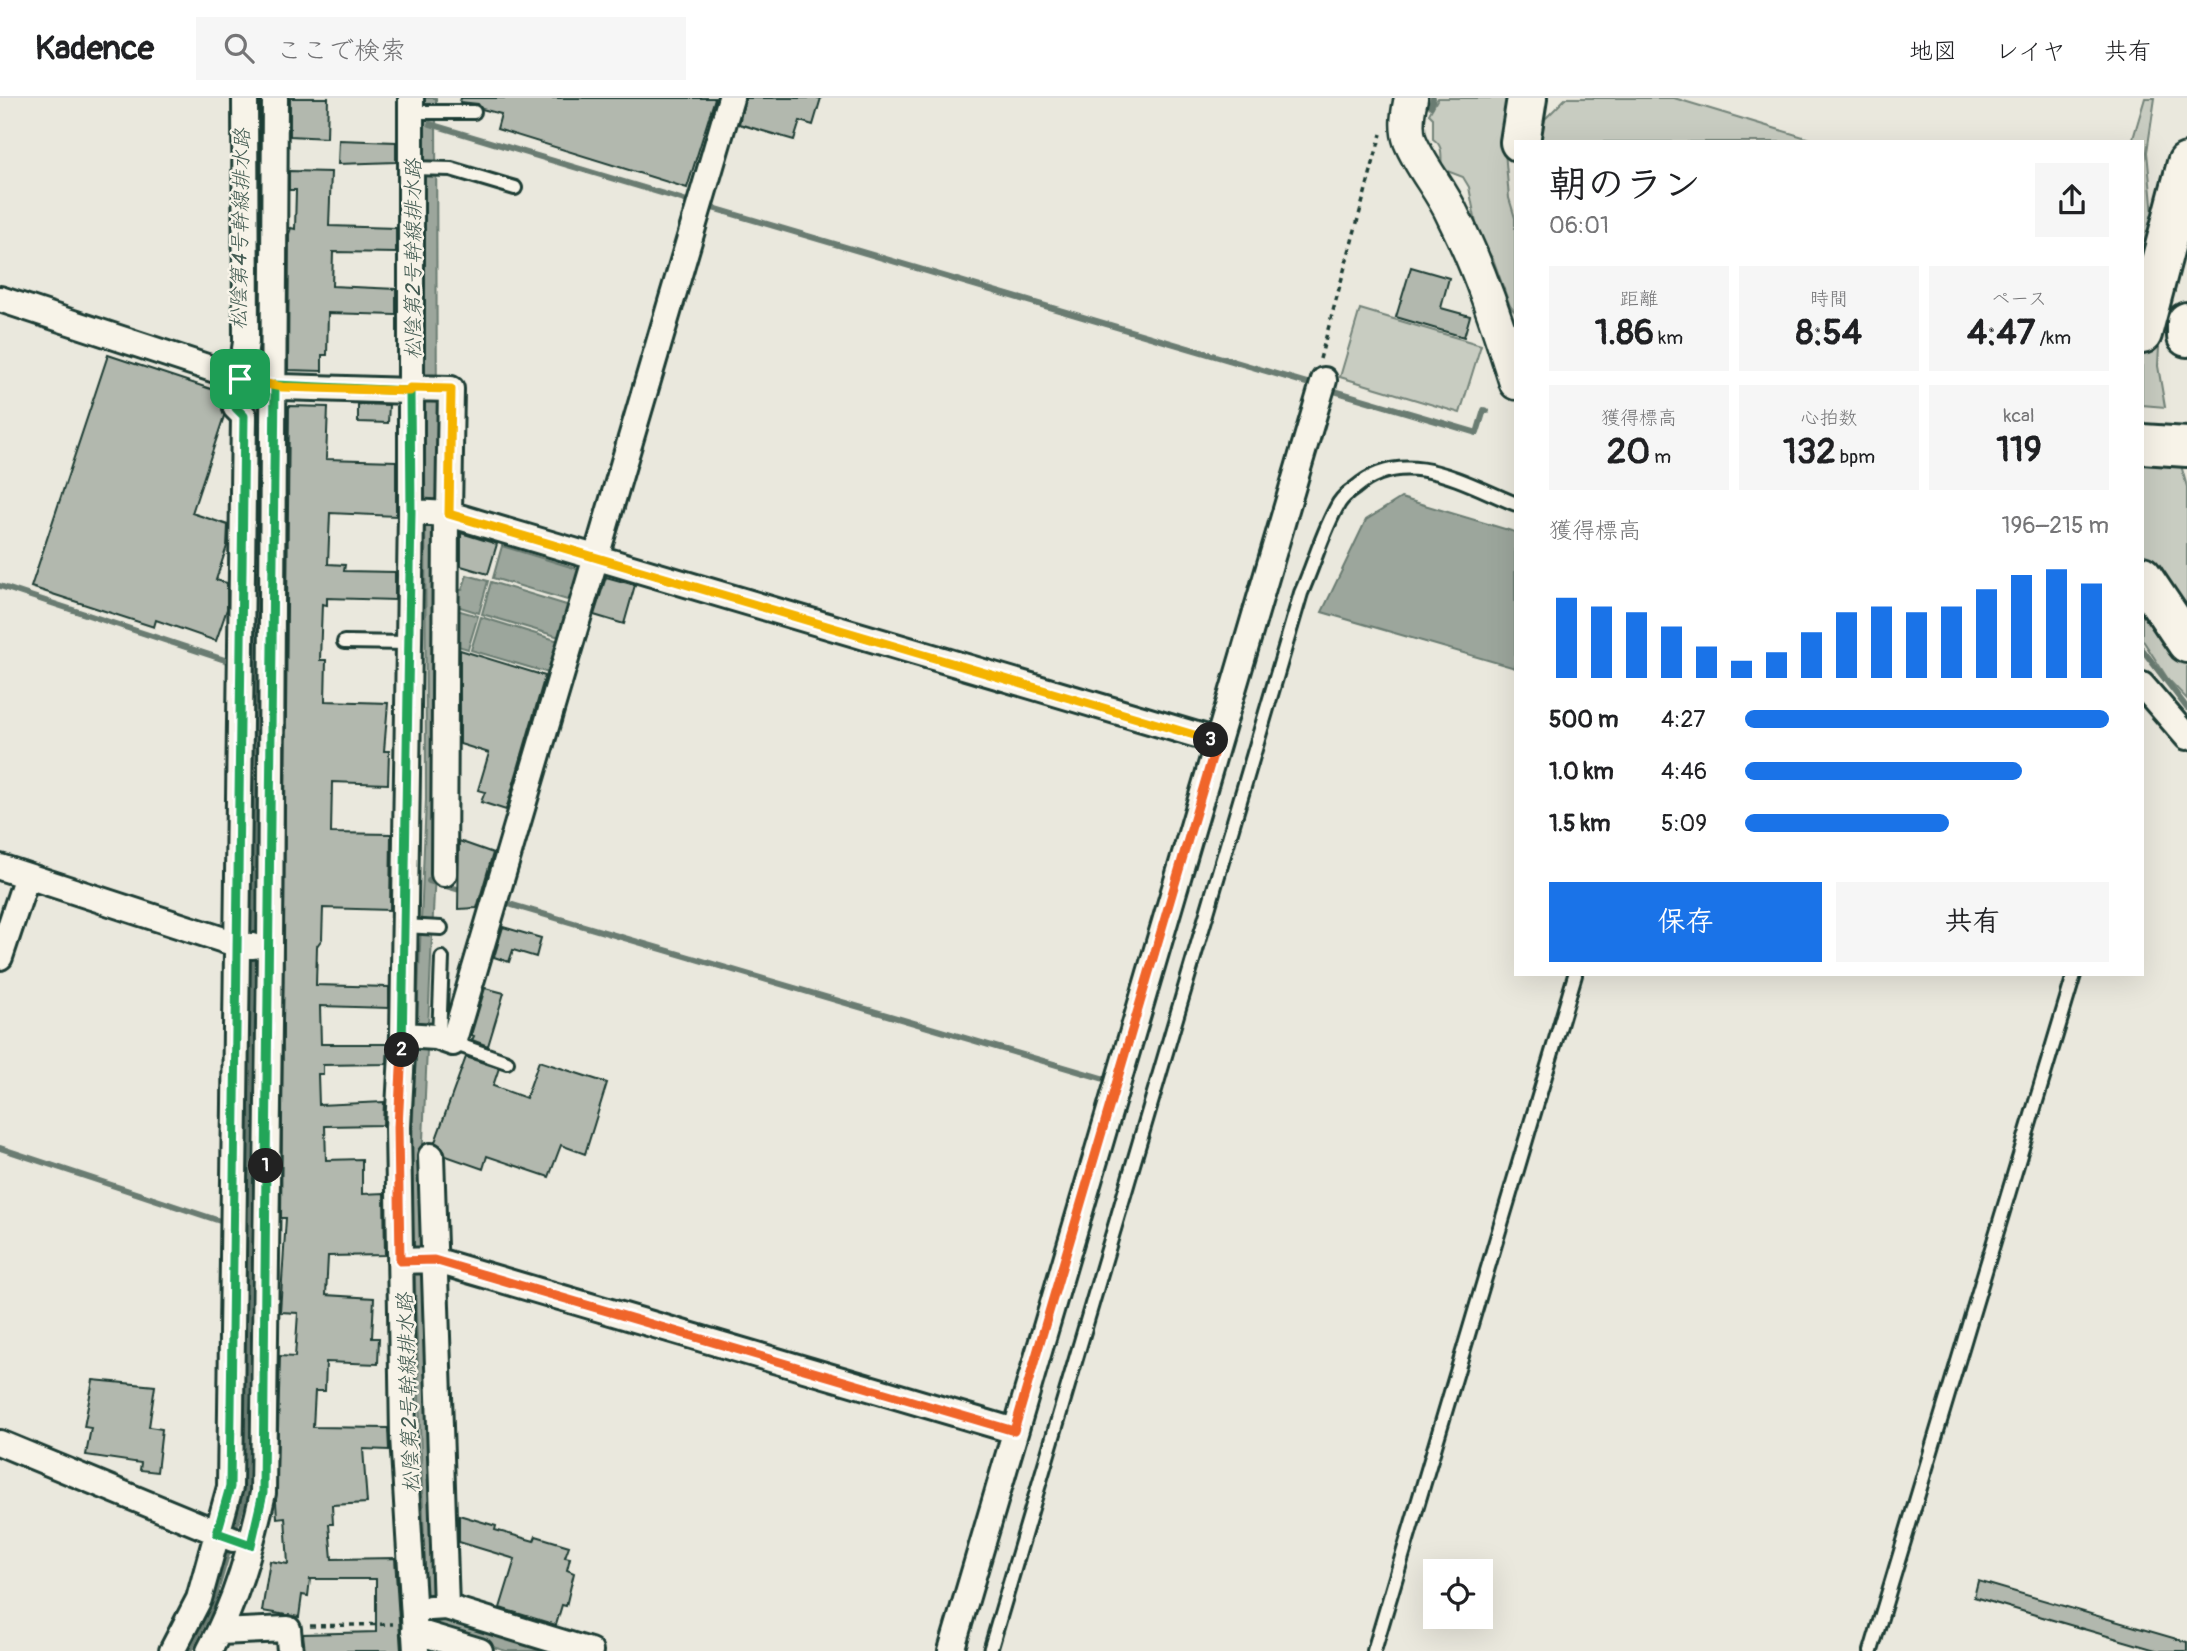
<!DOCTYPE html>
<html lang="ja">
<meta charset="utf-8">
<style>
:root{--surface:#fff;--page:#f6f6f6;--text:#202124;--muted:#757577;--line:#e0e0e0;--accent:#1a73e8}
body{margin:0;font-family:Pangolin,"Klee One",sans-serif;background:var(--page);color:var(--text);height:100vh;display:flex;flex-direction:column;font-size:26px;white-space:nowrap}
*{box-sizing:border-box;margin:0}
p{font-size:23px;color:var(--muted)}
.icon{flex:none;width:38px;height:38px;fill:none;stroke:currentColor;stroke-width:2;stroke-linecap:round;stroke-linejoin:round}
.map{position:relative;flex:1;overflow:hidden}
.details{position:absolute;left:1514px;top:42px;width:630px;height:836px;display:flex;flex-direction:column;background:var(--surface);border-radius:0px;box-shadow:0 7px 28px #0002}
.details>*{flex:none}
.fabs{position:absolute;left:1423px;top:1461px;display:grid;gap:14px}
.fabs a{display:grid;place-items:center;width:70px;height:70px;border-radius:0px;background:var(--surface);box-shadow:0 7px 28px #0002;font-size:35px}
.pin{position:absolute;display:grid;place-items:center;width:60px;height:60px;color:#fff;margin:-30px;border-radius:14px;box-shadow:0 4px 10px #0006}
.km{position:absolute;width:35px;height:35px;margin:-18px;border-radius:50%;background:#222;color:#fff;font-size:19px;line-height:35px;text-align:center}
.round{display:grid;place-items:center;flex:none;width:74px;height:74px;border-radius:0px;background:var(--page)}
.summary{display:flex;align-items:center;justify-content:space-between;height:119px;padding:0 35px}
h1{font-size:38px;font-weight:700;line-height:52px}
.stats{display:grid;grid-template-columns:repeat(3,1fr);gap:10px;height:119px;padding:7px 35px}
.stats div{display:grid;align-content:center;border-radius:0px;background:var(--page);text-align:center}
.stats b{font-size:35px;font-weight:700}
.stats small{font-size:19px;font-weight:400}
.stats p{font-size:19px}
.chart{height:196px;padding:14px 35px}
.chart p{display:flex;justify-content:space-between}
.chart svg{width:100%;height:126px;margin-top:7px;stroke:var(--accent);stroke-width:6}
.cta{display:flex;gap:14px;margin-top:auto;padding:14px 35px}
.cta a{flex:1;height:80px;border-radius:0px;background:var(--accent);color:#fff;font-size:28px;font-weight:700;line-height:80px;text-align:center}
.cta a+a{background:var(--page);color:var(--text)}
ul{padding:0 35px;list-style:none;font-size:23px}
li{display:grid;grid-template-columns:112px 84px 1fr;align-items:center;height:52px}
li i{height:18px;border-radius:9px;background:var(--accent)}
header{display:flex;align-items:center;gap:42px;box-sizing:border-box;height:98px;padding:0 35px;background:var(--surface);border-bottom:2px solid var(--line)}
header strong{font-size:33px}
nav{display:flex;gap:38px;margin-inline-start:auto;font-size:24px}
.search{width:490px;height:63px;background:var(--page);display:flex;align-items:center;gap:18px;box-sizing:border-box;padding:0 24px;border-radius:0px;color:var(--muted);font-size:26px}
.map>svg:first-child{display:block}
.green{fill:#c8ccc1;stroke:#74847a;stroke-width:2}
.water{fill:#9ca69c;stroke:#6a7c72;stroke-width:2}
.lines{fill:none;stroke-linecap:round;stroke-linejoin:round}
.stream{stroke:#6a7c72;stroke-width:6}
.building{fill:#b2b8ae;stroke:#1f3d34;stroke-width:2}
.service-casing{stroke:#1f3d34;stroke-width:18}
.minor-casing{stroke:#1f3d34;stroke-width:30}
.tertiary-casing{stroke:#1f3d34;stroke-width:37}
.motorway-casing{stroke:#1f3d34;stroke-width:44}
.path{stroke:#1f3d34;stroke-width:3.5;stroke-dasharray:5 5;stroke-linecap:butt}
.service{stroke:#f7f3e8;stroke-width:12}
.minor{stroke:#f7f3e8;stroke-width:24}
.tertiary{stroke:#f7f3e8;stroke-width:32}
.motorway{stroke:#f7f3e8;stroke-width:38}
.split-1-casing{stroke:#fff;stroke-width:14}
.split-2-casing{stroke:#fff;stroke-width:14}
.split-3-casing{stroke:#fff;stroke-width:14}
.split-4-casing{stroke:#fff;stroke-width:14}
.split-1{stroke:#22a559;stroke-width:9}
.split-2{stroke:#22a559;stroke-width:9}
.split-3{stroke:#f0652b;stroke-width:9}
.split-4{stroke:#f5b400;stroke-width:9}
.labels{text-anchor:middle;stroke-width:5;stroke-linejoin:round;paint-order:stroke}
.water-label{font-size:21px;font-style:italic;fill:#445c53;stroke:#f7f3e8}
</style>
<header>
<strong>Kadence</strong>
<div class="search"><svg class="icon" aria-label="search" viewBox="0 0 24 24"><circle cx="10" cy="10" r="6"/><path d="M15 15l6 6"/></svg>ここで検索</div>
<nav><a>地図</a><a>レイヤ</a><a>共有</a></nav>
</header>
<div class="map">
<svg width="2187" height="1553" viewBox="0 0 2187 1553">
<rect width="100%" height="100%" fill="#eae8dd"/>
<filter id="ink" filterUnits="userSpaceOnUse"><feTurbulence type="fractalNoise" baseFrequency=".0143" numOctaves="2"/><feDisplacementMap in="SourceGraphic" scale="14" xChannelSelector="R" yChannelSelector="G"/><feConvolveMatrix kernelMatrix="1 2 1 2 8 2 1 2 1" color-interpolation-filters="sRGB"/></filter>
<g filter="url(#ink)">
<path class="green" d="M 1438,0 L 1511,0 L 1505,53 L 1509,100 L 1515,120 L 1515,214 L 1510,208 L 1493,161 L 1479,141 L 1469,89 L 1463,79 L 1442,71 C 1440,59 1445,49 1433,41 L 1433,20 L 1429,16 Z
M 1566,0 L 1674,0 L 1820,44 L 1540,44 L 1545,21 Z
M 2145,0 L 2155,0 L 2147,54 L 2155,137 L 2142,192 L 2142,44 L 2132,44 Z
M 1360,211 L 1481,247 L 1460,315 L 1340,279 Z
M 2160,230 L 2158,268 L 2165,309 L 2142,307 L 2142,253 Z
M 2142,357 L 2179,360 L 2187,389 L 2187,525 L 2162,491 L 2142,455 Z
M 2142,505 L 2161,536 L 2187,567 L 2187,601 L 2168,581 L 2142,541 Z"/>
<path class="water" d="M 424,0 L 436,0 L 438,703 L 422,1065 L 438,1520 L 547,1553 L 506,1553 L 427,1529 L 411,1070 L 426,701 Z
M 1401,400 L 1515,434 L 1515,570 L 1322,514 L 1366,422 Z
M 502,448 L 584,473 L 574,504 L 493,480 Z
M 467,477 L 488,483 L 479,515 L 457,508 L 457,492 L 462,492 Z
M 491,484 L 573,509 L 563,540 L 482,516 Z
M 457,512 L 478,518 L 468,551 L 458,548 Z
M 481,519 L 562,544 L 552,576 L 471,552 Z"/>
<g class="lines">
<path class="stream" d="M 259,0 L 260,277
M 1431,8 L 1433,0
M 430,26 L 691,104
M 706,108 L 1310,286
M 1331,292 L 1477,335 L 1484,312 L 1487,313
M 0,488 L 234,565
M 2142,551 L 2187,610
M 429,783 L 488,800
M 502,804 L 1108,982
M 252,844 L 260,291
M 0,1050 L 226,1125
M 234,1434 L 245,1397 L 252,855
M 189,1553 L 212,1507 L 231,1444"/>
</g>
<path class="building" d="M 290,0 L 328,0 L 327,40 L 290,38 Z
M 461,0 L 715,0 L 687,90 L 497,31 L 501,16 L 482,11 L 478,6 L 460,4 Z
M 745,0 L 821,0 L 813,27 L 800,23 L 794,42 L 739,26 Z
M 339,42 L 396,44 L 396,64 L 338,66 Z
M 289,73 L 331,74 L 329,128 L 396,130 L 396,155 L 333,154 L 332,188 L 396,191 L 396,217 L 328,215 L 327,257 L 322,257 L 322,273 L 288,272 L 289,136 L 291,130 L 295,131 L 296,92 L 289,92 Z
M 1411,169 L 1449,180 L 1441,210 L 1470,218 L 1464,239 L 1396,219 Z
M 108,257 L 223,295 L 224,318 L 192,415 L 228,427 L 227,448 L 216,482 L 227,485 L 227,511 L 216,543 L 156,522 L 154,529 L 31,489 Z
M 358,306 L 389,307 L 388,325 L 358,324 Z
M 289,308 L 328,309 L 326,361 L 396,363 L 396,418 L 330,415 L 328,466 L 345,467 L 344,473 L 395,474 L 395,502 L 327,500 L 327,507 L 322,506 L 320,562 L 326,562 L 325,603 L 388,605 L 384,653 L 389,653 L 388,686 L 332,684 L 331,735 L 391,736 L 390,812 L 323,810 L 322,841 L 317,848 L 316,887 L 389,889 L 389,910 L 320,908 L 321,946 L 388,946 L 387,966 L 323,967 L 323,976 L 318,976 L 319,1007 L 384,1004 L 383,1027 L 325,1028 L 326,1062 L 362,1061 L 362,1096 L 384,1095 L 385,1157 L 328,1158 L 326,1197 L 374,1200 L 372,1240 L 379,1240 L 378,1266 L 326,1264 L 325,1293 L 315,1293 L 313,1329 L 388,1330 L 389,1352 L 363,1351 L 367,1405 L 332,1407 L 333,1426 L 329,1426 L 332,1461 L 395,1460 L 401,1553 L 305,1553 L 303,1536 L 376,1534 L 376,1481 L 310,1481 L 308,1498 L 302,1497 L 299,1519 L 262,1513 L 270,1463 L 288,1466 L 285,1419 L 277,1420 L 276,1404 L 280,1258 L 295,1259 L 298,1215 L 280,1214 L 286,1120 L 281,1120 Z
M 461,435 L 497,446 L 488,476 L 461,468 Z
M 606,479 L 635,487 L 624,526 L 594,517 Z
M 460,552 L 545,578 L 506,712 L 481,704 L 485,694 L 478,692 L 489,655 L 460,646 Z
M 459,743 L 493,755 L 477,810 L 458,811 Z
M 503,829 L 541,840 L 536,859 L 513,852 L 509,864 L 494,859 Z
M 485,890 L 504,895 L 488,948 L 472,942 L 474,938 L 471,937 Z
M 466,959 L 499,970 L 493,988 L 526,1000 L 539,963 L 607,985 L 585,1056 L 561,1047 L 549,1079 L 487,1058 L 483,1071 L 446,1058 L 443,1050 L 435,1044 Z
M 93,1282 L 155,1288 L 149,1329 L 162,1331 L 157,1374 L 140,1372 L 141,1365 L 86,1357 L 91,1330 L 84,1329 Z
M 459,1417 L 496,1428 L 495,1432 L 534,1443 L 536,1438 L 569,1448 L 565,1459 L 570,1460 L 567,1472 L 574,1475 L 566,1508 L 562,1507 L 556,1527 L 500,1510 L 515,1461 L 459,1444 Z
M 1978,1483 L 2187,1544 L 2187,1553 L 2159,1553 L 1974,1499 Z"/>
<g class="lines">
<g class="service-casing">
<path id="service" d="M 411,14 L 474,14
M 411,70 L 451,71 L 515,90
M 344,544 L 409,545
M 404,828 L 441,830
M 439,940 L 442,860
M 453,945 L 507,964
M 990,1553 L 1301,495 C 1314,466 1323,432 1339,405 C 1343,399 1349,394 1355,390 C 1404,347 1464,385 1516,406
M 1374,1553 L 1575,877
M 1871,1553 L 2074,877"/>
</g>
<g class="minor-casing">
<path id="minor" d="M 411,0 L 411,414 L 403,937 L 398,1029 L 403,1338 L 416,1553
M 0,201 L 240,280 L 282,289 L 410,293
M 410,290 L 451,291 L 449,416
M 411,414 L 449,416 L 1217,643
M 2142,587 L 2187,639
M 0,769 L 242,848 L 253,848
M 444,776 L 446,416
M 0,859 L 27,778
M 403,937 L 436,939 L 453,945 L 731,0
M 431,1058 L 446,1509
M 400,1163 L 434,1162 L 1015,1333
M 0,1345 L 233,1441
M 430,1510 L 446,1509 L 590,1553
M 414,1533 L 480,1553
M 220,1534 L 288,1531 L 290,1553
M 172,1553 L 199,1501 L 230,1389 L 244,318 L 236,310 L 246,244 L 245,0
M 209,1553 C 236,1504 251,1449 263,1395 L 270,847 L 275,0
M 951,1553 L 1324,282"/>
</g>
<g class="tertiary-casing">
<path id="tertiary" d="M 1411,0 C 1408,13 1405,29 1410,43 C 1421,70 1441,91 1453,118 C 1480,171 1498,228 1516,285"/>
</g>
<g class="motorway-casing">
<path id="motorway" d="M 1520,44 L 1527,0
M 2187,224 L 2187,239
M 2142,236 L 2187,65
M 2142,346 L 2187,349
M 2142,478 L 2187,545"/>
</g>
<path class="path" d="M 1320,261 L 1381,36
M 310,1528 L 393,1526"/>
<use href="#service" class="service"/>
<use href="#minor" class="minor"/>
<use href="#tertiary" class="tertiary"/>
<use href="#motorway" class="motorway"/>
</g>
</g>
<g class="lines" filter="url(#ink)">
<g class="split-1-casing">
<path id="split-1" d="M 240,281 L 236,310 L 244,318 L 230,1389 L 217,1435 L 251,1447 L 263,1395 L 266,1068"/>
</g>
<g class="split-2-casing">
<path id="split-2" d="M 266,1068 L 275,287 L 410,293 L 411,414 L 402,952"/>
</g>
<g class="split-3-casing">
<path id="split-3" d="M 402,952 L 398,1029 L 400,1163 L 434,1162 L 1014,1333 L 1217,643 L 1211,642"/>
</g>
<g class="split-4-casing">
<path id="split-4" d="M 240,281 L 282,289 L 410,293 L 410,290 L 451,291 L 449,416 L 1211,642"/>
</g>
<use href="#split-1" class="split-1"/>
<use href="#split-2" class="split-2"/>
<use href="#split-3" class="split-3"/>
<use href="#split-4" class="split-4"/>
</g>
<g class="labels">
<g class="water-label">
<text transform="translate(240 131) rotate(-89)" y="7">松陰第4号幹線排水路</text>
<text transform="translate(413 161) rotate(-90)" y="7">松陰第2号幹線排水路</text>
<text transform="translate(408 1295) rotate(-92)" y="7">松陰第2号幹線排水路</text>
</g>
</g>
</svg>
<div class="fabs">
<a><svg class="icon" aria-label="locate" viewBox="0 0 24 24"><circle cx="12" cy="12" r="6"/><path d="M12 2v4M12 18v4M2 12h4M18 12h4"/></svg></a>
</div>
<div class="pin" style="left:240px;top:281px;background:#1e9e55"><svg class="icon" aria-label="arrive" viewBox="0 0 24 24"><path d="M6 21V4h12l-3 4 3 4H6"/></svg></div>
<b class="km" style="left:266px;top:1068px">1</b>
<b class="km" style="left:402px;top:952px">2</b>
<b class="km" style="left:1211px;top:642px">3</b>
<section class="details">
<div class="summary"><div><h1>朝のラン</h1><p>06:01</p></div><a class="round"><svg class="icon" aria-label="share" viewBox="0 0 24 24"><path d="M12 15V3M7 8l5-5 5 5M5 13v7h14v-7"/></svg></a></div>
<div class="stats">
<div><p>距離</p><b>1.86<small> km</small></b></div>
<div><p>時間</p><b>8:54</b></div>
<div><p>ペース</p><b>4:47<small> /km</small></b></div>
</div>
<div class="stats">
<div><p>獲得標高</p><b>20<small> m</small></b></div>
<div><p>心拍数</p><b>132<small> bpm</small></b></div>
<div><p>kcal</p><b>119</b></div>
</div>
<div class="chart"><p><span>獲得標高</span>196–215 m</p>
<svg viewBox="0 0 160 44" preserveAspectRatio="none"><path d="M5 44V16M15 44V19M25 44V21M35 44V26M45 44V33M55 44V38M65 44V35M75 44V28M85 44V21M95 44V19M105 44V21M115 44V19M125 44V13M135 44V8M145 44V6M155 44V11"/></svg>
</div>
<ul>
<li><b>500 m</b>4:27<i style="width:100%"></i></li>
<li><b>1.0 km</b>4:46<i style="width:76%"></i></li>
<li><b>1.5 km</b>5:09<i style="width:56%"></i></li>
</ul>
<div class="cta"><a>保存</a><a>共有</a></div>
</section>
</div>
